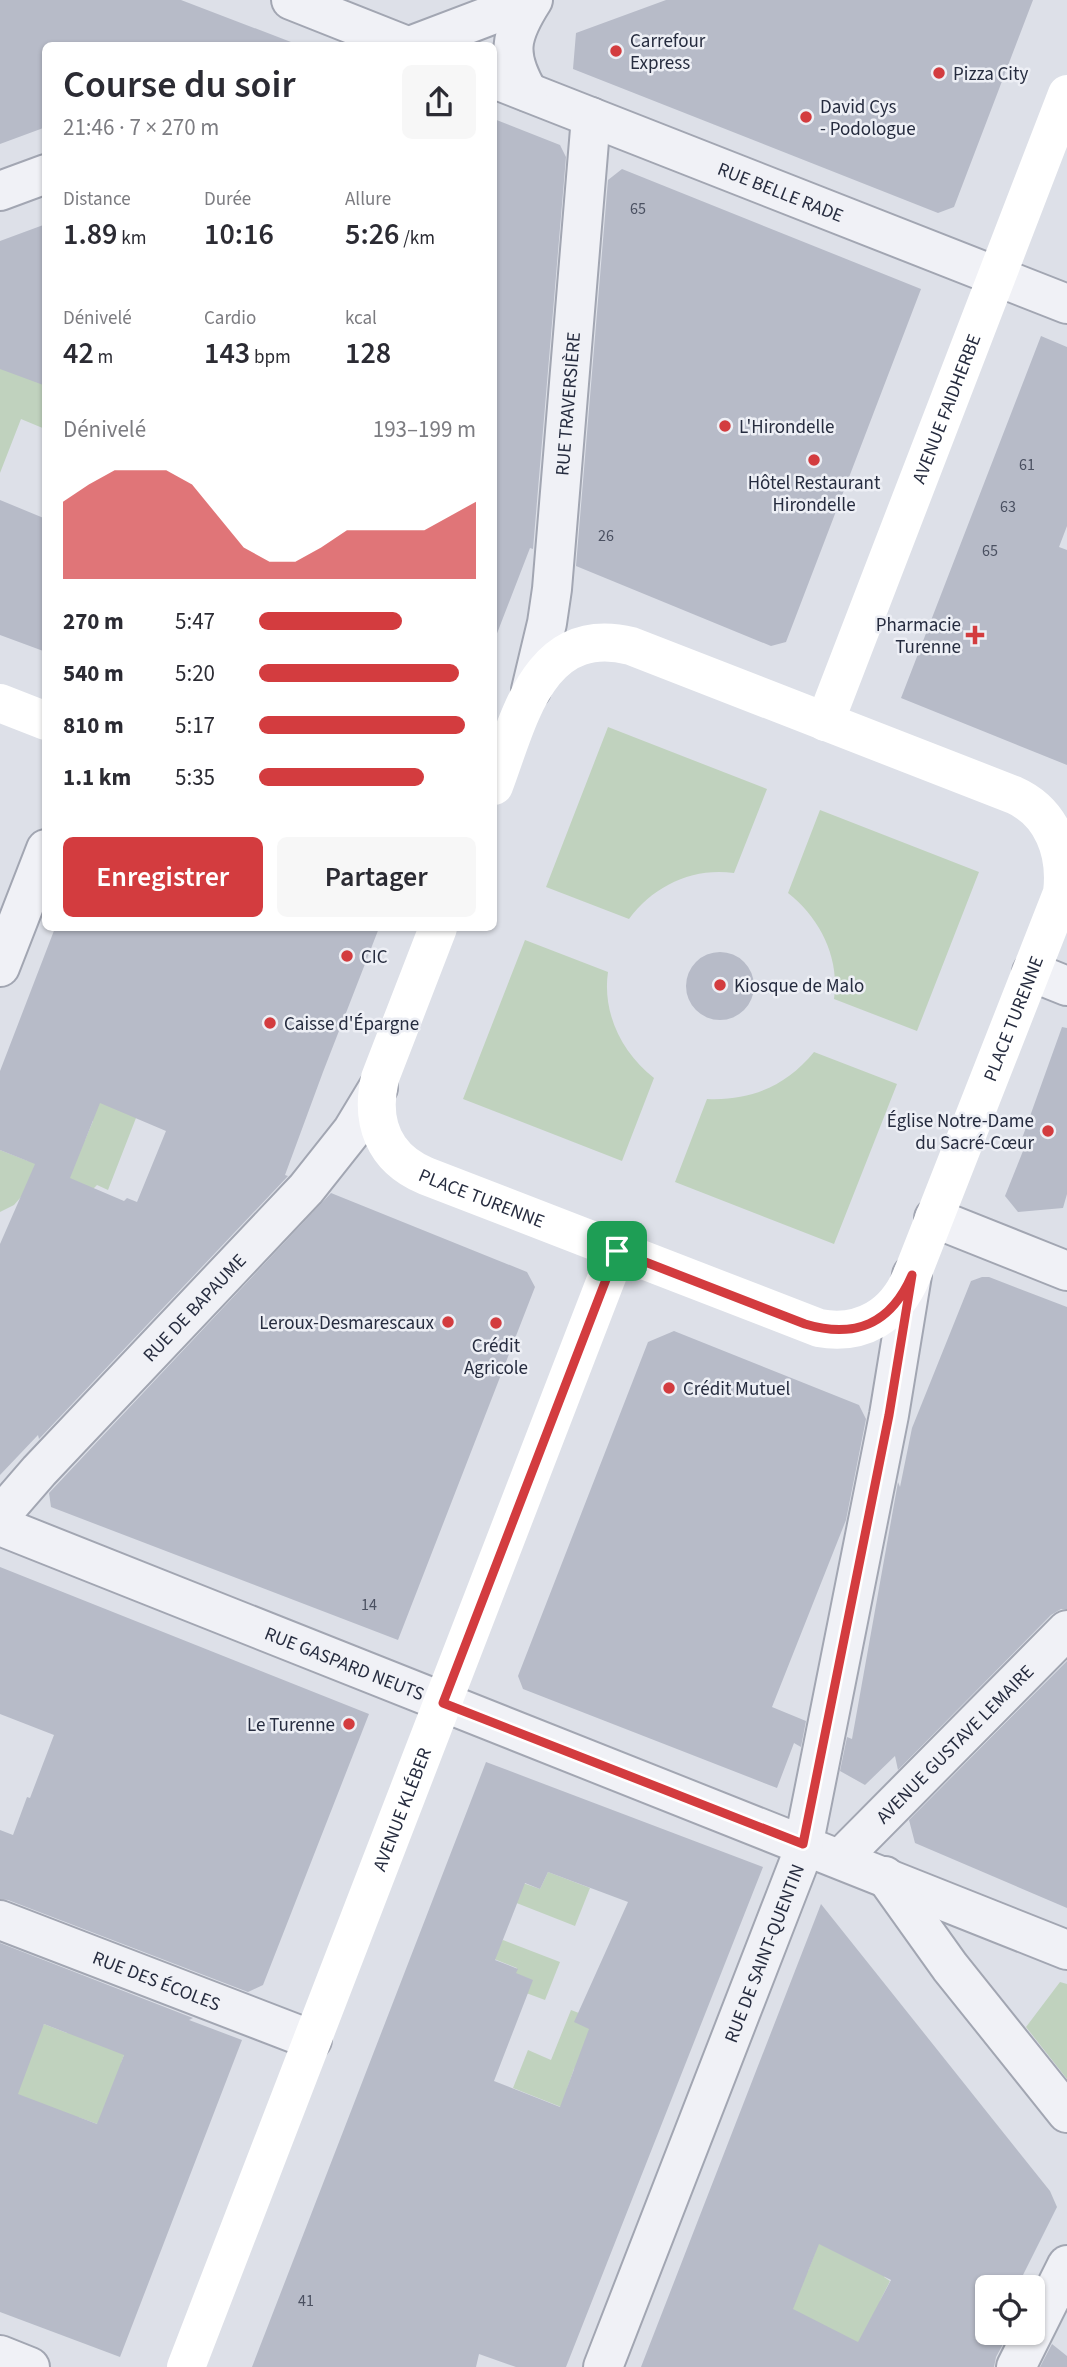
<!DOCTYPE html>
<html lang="fr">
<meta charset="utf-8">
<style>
:root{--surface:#fff;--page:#f7f7f7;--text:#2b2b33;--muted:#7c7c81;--accent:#d33c3f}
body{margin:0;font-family:"Source Sans 3",sans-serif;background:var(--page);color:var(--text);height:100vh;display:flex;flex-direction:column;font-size:26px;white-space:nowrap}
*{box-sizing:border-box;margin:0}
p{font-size:23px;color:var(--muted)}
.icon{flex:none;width:38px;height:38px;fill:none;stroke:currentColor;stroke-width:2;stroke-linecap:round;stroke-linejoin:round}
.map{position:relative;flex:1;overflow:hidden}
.details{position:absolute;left:42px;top:42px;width:455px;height:889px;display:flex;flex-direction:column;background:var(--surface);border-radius:10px;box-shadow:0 2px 5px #0004}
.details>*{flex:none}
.fabs{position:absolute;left:975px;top:2275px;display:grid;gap:14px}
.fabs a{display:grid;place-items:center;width:70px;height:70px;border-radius:10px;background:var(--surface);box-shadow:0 2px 5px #0004;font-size:35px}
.pin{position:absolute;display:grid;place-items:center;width:60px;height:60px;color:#fff;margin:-30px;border-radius:14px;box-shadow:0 4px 10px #0006}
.round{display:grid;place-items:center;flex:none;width:74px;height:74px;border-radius:10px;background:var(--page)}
.overview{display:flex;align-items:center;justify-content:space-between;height:119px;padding:0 21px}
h1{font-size:38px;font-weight:600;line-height:52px}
.metrics{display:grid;grid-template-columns:repeat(3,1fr);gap:10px;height:119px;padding:7px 21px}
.metrics div{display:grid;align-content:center}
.metrics b{font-size:30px;font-weight:600}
.metrics small{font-size:19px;font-weight:400}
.metrics p{font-size:19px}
.chart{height:196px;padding:14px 21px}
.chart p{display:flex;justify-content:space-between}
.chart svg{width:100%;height:126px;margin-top:7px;fill:var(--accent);opacity:.7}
.button{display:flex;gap:14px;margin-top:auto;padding:14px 21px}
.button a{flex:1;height:80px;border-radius:10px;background:var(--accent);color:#fff;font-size:28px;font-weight:600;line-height:80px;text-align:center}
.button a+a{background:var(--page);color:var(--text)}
ul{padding:0 21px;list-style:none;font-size:23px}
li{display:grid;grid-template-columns:112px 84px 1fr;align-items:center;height:52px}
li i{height:18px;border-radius:9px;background:var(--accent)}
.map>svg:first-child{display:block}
.green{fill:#c0d2be}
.building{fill:#b7bbc8;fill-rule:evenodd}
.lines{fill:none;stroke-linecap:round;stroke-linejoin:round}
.street-casing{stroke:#a2a6b2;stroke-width:42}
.street{stroke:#f0f1f6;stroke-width:38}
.secondary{stroke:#fff;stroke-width:38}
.route-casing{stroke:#fff;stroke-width:14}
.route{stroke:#d33c3f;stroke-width:9}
.poi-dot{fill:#d33c3f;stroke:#edeff5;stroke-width:2.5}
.labels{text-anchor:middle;stroke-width:5;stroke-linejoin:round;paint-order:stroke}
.number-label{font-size:16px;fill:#4a5061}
.poi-label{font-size:19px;fill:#262c3f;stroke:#edeff5;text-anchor:start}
.street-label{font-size:19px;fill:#262c3f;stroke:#edeff5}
</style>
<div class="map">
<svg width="1067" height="2367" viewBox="0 0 1067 2367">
<rect width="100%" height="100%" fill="#dde0e8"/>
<path class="green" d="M 46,329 L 45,429 L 21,419 L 0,473 L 0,349 Z
M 608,727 L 767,789 L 734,873 C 693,867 653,886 629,919 L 546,887 Z
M 820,810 L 979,872 L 917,1031 L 834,999 C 840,958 820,918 788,893 Z
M 525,940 L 608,972 C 602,1013 622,1053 654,1078 L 622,1161 L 463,1099 Z
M 814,1052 L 897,1084 L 834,1244 L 675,1182 L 707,1099 C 751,1101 786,1086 814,1052 Z
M 88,1071 L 136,1118 L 108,1190 L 97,1185 L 94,1188 L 21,1197 L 14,1205 L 0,1212 L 0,1150 L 28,1161 L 37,1140 L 77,1137 L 85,1140 L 93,1121 Z
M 548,1872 L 590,1888 L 575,1926 L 514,1902 L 523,1883 L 540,1889 Z
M 503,1940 L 560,1962 L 545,2000 L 510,1987 L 517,1968 L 489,1957 Z
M 1060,1982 L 1067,1984 L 1067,2079 L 1026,2027 Z
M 571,2010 L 631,2033 L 574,2069 L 567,2089 L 604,2124 L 513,2088 L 528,2050 L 551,2060 Z
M 74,2017 L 130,2039 L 121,2063 L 140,2071 L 139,2139 L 78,2117 L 0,2202 L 0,2104 L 44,2024 L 67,2033 Z
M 791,2220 L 895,2257 L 884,2277 L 890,2281 L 880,2301 L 893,2360 L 719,2329 L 766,2255 L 808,2271 L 815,2253 Z"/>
<path class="building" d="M 0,0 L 181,0 L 291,42 L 291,46 L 46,46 L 46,127 L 0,144 Z
M 666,0 L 1033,0 L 954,207 L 938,213 L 573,69 L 576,33 Z
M 494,119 L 560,145 L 566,157 L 533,549 L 530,548 L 496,636 L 494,636 Z
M 622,169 L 921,289 L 786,642 L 771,646 L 576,566 L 608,180 Z
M 46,224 L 46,386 L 0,369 L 0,241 Z
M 1041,336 L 1067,347 L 1067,526 L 1059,547 L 1067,550 L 1067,765 L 901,698 Z
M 0,500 L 46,519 L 46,652 L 0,635 Z
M 55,928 L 379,928 L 323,1072 L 285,1175 L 288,1176 L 39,1439 L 38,1435 L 0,1475 L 0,1244 L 35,1164 L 0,1150 L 0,1071 ZM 100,1103 L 166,1131 L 137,1202 L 127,1198 L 124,1201 L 70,1178 Z
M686 986a34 34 0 1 1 68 0a34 34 0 1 1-68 0Z
M 1062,1027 L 1067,1028 L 1067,1194 L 1063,1208 L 1018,1212 L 1005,1196 L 1025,1146 L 1020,1144 Z
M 331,1193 L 527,1272 L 535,1287 L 398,1640 L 51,1507 L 49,1493 Z
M 982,1277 L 989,1277 L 1067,1307 L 1067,1609 L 1061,1609 L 1051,1615 L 898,1770 L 895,1756 L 865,1785 L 840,1771 L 847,1737 L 852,1739 L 898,1482 L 900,1487 L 912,1428 L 971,1281 Z
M 674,1331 L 859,1405 L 866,1419 L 846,1520 L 772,1707 L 806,1721 L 801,1747 L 794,1743 L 777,1788 L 523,1689 L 518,1676 L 648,1342 Z
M 0,1567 L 369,1714 L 263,1985 L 248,1992 L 8,1900 L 0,1899 L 0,1830 L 13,1835 L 27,1797 L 30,1798 L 54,1735 L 0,1714 Z
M 1067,1661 L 1067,1908 L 915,1843 L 909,1820 Z
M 486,1762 L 763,1867 L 566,2367 L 516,2367 L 479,2354 L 476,2367 L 252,2367 ZM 548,1872 L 628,1902 L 574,2022 L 589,2029 L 560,2107 L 494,2081 L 533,1980 L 516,1973 L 518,1969 L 495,1960 L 525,1883 L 540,1889 Z
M 821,1904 L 1050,2191 L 1057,2207 L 1017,2287 L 977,2287 L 987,2295 L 987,2333 L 1009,2333 L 996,2357 L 994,2367 L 641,2367 ZM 819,2244 L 891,2280 L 858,2342 L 793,2309 Z
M 0,1943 L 193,2018 L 189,2020 L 242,2040 L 120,2357 L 0,2312 ZM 44,2024 L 124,2055 L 97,2124 L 18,2094 Z
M 1052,2344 L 1067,2356 L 1067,2367 L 1040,2367 Z"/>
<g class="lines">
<g class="street-casing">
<g id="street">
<path d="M 291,0 L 407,46"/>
<path d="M 410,46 L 531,0"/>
<path id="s1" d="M 494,79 L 1067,304"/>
<path d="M 528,92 C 506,54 510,36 533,0"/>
<path d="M 0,191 L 46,174"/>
<path id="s2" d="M 531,690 L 547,623 L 552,589 L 591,117"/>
<path d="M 0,967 L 46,849"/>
<path d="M 1032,972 L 1067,986"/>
<path d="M 934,1218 L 1067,1271"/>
<path id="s3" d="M 0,1516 L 39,1471 L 306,1189 L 352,1131 L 378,1088"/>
<path id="s4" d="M 0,1526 L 1067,1950"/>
<path id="s5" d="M 841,1858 L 1067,1630"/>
<path d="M 885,1876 L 950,1967 L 1067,2113"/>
<path id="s6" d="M 0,1920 L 312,2040"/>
<path d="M 0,2355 L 30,2367"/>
<path id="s7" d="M 603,2367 L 801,1857 L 889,1415 L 912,1275"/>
<path d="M 1016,2367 L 1067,2265"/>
</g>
</g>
<use href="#street" class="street"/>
<g class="secondary">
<path d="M 0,703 L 46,721"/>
<path id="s8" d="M 825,722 L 1067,94"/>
<path id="s9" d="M 438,928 L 380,1078 C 370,1121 383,1158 426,1176 L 819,1328 C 862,1336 896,1315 912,1275 L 1062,893 C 1067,852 1052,812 1014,795 L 631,646 C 538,623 519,720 494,786"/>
<path id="s10" d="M 186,2367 L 617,1251"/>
</g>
</g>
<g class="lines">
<g class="route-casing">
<path id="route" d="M 617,1251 L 805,1324 C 855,1339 891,1324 912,1275 L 889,1415 L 803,1844 L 443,1703 Z"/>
</g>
<use href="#route" class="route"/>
</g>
<g class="poi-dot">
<circle cx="616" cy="51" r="7"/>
<circle cx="939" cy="73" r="7"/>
<circle cx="806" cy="117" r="7"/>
<circle cx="725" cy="426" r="7"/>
<circle cx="814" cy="460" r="7"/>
<path d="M971.5 624.5h7v7h7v7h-7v7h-7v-7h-7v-7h7z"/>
<circle cx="347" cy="956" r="7"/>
<circle cx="720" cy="985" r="7"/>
<circle cx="270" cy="1023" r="7"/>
<circle cx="1048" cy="1131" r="7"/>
<circle cx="448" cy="1322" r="7"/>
<circle cx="496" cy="1323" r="7"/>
<circle cx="669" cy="1388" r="7"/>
<circle cx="349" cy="1724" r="7"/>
</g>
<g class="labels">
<g class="number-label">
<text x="638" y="214">65</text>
<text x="1027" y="470">61</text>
<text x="1008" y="512">63</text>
<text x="606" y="541">26</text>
<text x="990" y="556">65</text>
<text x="369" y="1610">14</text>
<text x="306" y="2306">41</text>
</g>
<g class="poi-label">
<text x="630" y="47">Carrefour<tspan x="630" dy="22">Express</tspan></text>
<text x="953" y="80">Pizza City</text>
<text x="820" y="113">David Cys<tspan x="820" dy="22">- Podologue</tspan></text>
<text x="739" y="433">L'Hirondelle</text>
<text x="814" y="489" text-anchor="middle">Hôtel Restaurant<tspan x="814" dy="22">Hirondelle</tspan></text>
<text x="961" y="631" text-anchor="end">Pharmacie<tspan x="961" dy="22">Turenne</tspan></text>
<text x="361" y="963">CIC</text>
<text x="734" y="992">Kiosque de Malo</text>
<text x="284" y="1030">Caisse d'Épargne</text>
<text x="1034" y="1127" text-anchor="end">Église Notre-Dame<tspan x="1034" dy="22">du Sacré-Cœur</tspan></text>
<text x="434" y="1329" text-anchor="end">Leroux-Desmarescaux</text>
<text x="496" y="1352" text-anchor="middle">Crédit<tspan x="496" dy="22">Agricole</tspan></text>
<text x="683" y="1395">Crédit Mutuel</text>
<text x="335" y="1731" text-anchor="end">Le Turenne</text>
</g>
<g class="street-label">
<text dy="7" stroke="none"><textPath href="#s1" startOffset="308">RUE BELLE RADE</textPath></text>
<text dy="7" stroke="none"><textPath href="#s2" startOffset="289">RUE TRAVERSIÈRE</textPath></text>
<text dy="7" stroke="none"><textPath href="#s8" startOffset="336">AVENUE FAIDHERBE</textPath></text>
<text dy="7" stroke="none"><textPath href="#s9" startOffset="1094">PLACE TURENNE</textPath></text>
<text dy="7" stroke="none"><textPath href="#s9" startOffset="340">PLACE TURENNE</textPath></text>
<text dy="7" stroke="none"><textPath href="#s3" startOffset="285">RUE DE BAPAUME</textPath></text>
<text dy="7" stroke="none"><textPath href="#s4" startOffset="371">RUE GASPARD NEUTS</textPath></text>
<text dy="7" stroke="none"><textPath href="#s5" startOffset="161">AVENUE GUSTAVE LEMAIRE</textPath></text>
<text dy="7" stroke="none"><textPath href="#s10" startOffset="598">AVENUE KLÉBER</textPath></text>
<text dy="7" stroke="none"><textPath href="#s7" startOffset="444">RUE DE SAINT-QUENTIN</textPath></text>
<text dy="7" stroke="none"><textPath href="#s6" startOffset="168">RUE DES ÉCOLES</textPath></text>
</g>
</g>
</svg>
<div class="fabs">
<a><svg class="icon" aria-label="locate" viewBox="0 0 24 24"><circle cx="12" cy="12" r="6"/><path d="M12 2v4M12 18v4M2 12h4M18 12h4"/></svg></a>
</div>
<div class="pin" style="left:617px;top:1251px;background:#1e9e55"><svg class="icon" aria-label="arrive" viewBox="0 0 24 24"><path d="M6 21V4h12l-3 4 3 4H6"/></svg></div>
<section class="details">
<div class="overview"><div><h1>Course du soir</h1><p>21:46 · 7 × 270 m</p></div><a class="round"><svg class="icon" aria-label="share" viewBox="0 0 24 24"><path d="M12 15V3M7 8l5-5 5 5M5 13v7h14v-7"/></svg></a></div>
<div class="metrics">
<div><p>Distance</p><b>1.89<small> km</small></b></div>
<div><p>Durée</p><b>10:16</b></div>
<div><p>Allure</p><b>5:26<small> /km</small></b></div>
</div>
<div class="metrics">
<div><p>Dénivelé</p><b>42<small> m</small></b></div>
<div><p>Cardio</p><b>143<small> bpm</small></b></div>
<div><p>kcal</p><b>128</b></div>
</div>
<div class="chart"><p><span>Dénivelé</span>193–199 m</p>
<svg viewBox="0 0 160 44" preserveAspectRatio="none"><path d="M0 44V17L10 11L20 6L30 6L40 6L50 11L60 22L70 33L80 38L90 38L100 33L110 27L120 27L130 27L140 27L150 22L160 17V44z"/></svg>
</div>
<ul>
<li><b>270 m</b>5:47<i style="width:66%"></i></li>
<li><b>540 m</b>5:20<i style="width:92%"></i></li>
<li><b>810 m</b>5:17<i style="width:95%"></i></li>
<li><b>1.1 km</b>5:35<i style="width:76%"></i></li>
</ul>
<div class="button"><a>Enregistrer</a><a>Partager</a></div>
</section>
</div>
